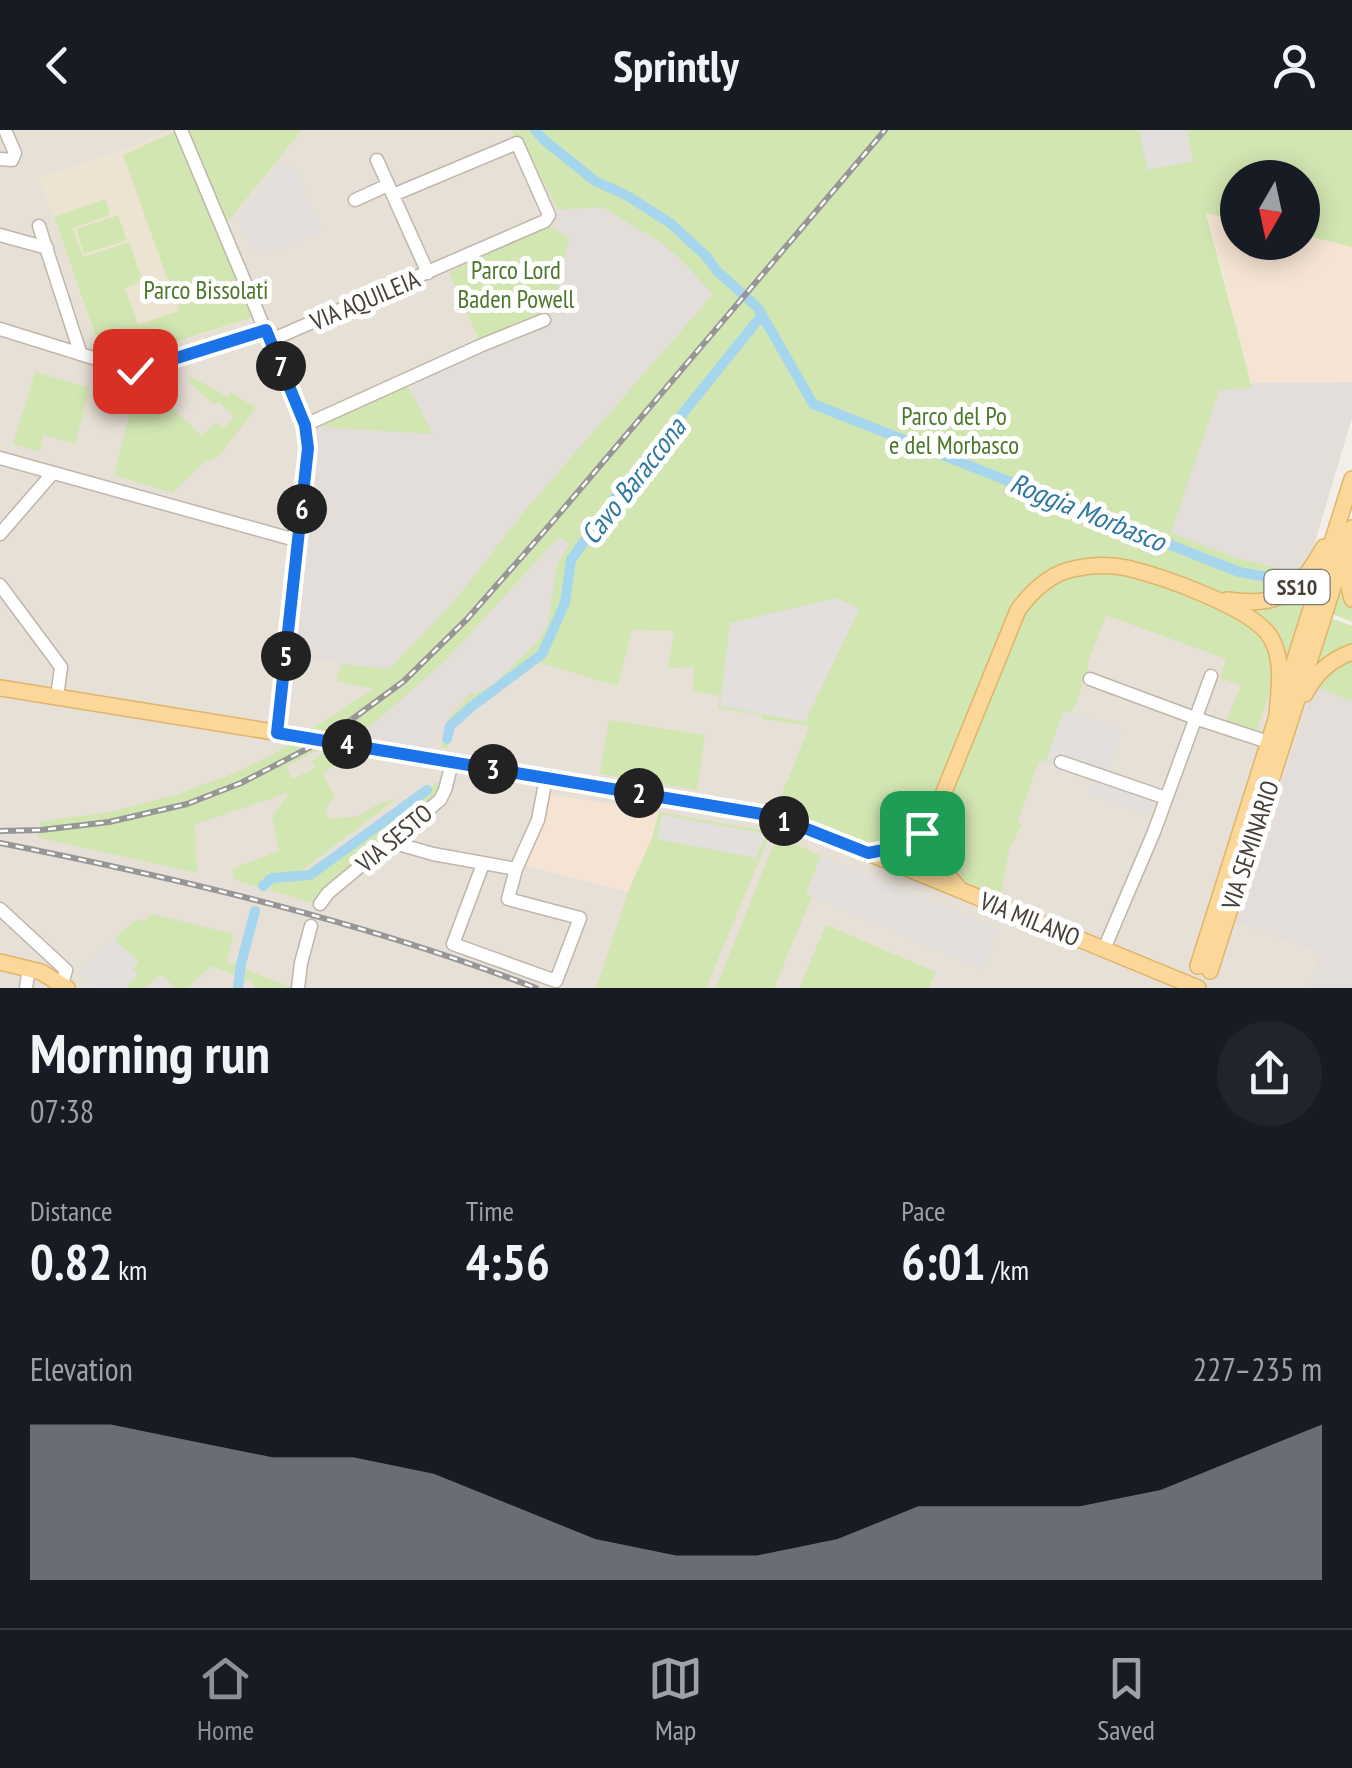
<!DOCTYPE html>
<meta charset="utf-8">
<style>
:root{--surface:#171b24;--page:#20242c;--text:#f1f3f6;--muted:#9ea1a6;--line:#363941;--accent:#8c9099}
body{margin:0;font-family:"PT Sans Narrow",sans-serif;background:var(--page);color:var(--text);height:100vh;display:flex;flex-direction:column;font-size:38px;white-space:nowrap}
*{box-sizing:border-box;margin:0}
p{font-size:32px;color:var(--muted)}
.icon{flex:none;width:55px;height:55px;fill:none;stroke:currentColor;stroke-width:2;stroke-linecap:round;stroke-linejoin:round}
.map{position:relative;height:858px;overflow:hidden}
.side{display:flex;flex-direction:column;background:var(--surface);flex:1}
.side>*{flex:none}
.needle{width:65px;rotate:189deg}
.tools{position:absolute;left:1220px;top:30px;display:grid;gap:20px}
.tools a{display:grid;place-items:center;width:100px;height:100px;border-radius:50%;background:var(--surface);box-shadow:0 5px 25px #0003;font-size:50px}
.pin{position:absolute;display:grid;place-items:center;width:85px;height:85px;color:#fff;margin:-42px;border-radius:20px;box-shadow:0 5px 15px #0006}
.km{position:absolute;width:50px;height:50px;margin:-25px;border-radius:50%;background:#222;color:#fff;font-size:28px;line-height:50px;text-align:center}
.round{display:grid;place-items:center;flex:none;width:105px;height:105px;border-radius:52px;background:var(--page)}
.head{display:flex;align-items:center;justify-content:space-between;height:170px;padding:0 30px}
h1{font-size:55px;font-weight:700;line-height:75px}
.metrics{display:grid;grid-template-columns:repeat(3,1fr);gap:15px;height:170px;padding:10px 30px}
.metrics div{display:grid;align-content:center}
.metrics b{font-size:50px;font-weight:700}
.metrics small{font-size:28px;font-weight:400}
.metrics p{font-size:28px}
.chart{height:280px;padding:20px 30px}
.chart p{display:flex;justify-content:space-between}
.chart svg{width:100%;height:180px;margin-top:10px;fill:var(--accent);opacity:.7}
header{display:flex;justify-content:space-between;align-items:center;height:130px;padding:0 30px;background:var(--surface);font-size:45px;font-weight:700}
.dock{display:flex;justify-content:space-around;align-items:center;height:140px;border-top:2px solid var(--line);background:var(--surface);font-size:28px;color:var(--muted)}
.dock a{display:grid;justify-items:center;gap:5px}
.dock .current{color:var(--accent)}
.map>svg:first-child{display:block}
.residential{fill:#e7e0d6}
.commercial{fill:#f5e4d3}
.industrial{fill:#e3ded9}
.education{fill:#ece3d2}
.green{fill:#d2e6b2}
.parking{fill:#e2dfdc}
.lines{fill:none;stroke-linecap:round;stroke-linejoin:round}
.canal{stroke:#a6d6ee;stroke-width:10}
.minor-casing{stroke:#bfb6aa;stroke-width:15}
.major-casing{stroke:#e0b469;stroke-width:18}
.minor{stroke:#fff;stroke-width:12}
.major{stroke:#fbd899;stroke-width:15}
.rail-casing{stroke:#969696;stroke-width:6}
.rail{stroke:#fff;stroke-width:2.5;stroke-dasharray:8;stroke-linecap:butt}
.route-casing{stroke:#fff;stroke-width:20}
.route{stroke:#1a73e8;stroke-width:12}
.labels{text-anchor:middle;stroke-width:10;stroke-linejoin:round;paint-order:stroke}
.shield{fill:#fff;stroke:#7e7973;stroke-width:2.5}
.shield-label{font-size:22px;font-weight:bold;fill:#463f37}
.park-label{font-size:25px;fill:#4d772b;stroke:#fff}
.street-label{font-size:25px;fill:#463f37;stroke:#fff}
.water-label{font-size:28px;font-style:italic;fill:#2f78a0;stroke:#fff}
</style>
<header><svg class="icon" aria-label="back" viewBox="0 0 24 24"><path d="M15 5l-7 7 7 7"/></svg>Sprintly<svg class="icon" aria-label="person" viewBox="0 0 24 24"><circle cx="12" cy="8" r="4"/><path d="M4 21q1-7 8-7t8 7"/></svg></header>
<div class="map">
<svg width="1352" height="858" viewBox="0 0 1352 858">
<rect width="100%" height="100%" fill="#f3efe8"/>
<path class="residential" d="M 0,0 L 571,0 L 1270,466 L 1352,496 L 1352,858 L 0,858 Z"/>
<path class="commercial" d="M 1207,83 L 1237,90 L 1238,112 L 1302,112 L 1303,105 L 1352,117 L 1352,252 L 1245,253 L 1229,168 Z
M 550,664 L 659,682 L 652,708 L 628,762 L 523,735 L 543,693 Z"/>
<path class="industrial" d="M 608,77 L 662,110 L 713,163 L 527,378 L 451,475 L 389,539 L 294,526 L 319,297 L 432,304 L 407,254 L 479,210 L 557,81 Z
M 1352,252 L 1352,288 L 1309,432 L 1270,466 L 881,315 L 1245,253 Z
M 616,338 L 545,517 L 507,546 L 418,630 L 342,615 L 444,532 L 539,430 Z
M 1315,556 L 1352,571 L 1352,858 L 1306,858 L 1322,824 L 1233,790 Z"/>
<path class="education" d="M 170,0 L 175,0 L 255,188 L 129,229 L 99,221 L 39,48 L 104,25 L 120,22 Z"/>
<path class="green" d="M 184,0 L 302,0 L 224,96 Z
M 510,0 L 1352,0 L 1352,117 L 1303,105 L 1302,48 L 1238,48 L 1237,90 L 1206,83 L 1252,258 L 1219,260 L 1171,403 L 1238,428 L 1304,445 L 1352,423 L 1352,492 L 1304,472 L 1301,477 L 1352,496 L 1352,571 L 1315,556 L 1275,544 L 1257,601 L 1226,591 L 1241,555 L 1220,548 L 1226,529 L 1106,485 L 1088,532 L 1087,543 L 1052,635 L 1040,629 L 1017,692 L 1022,694 L 1009,720 L 999,776 L 773,686 L 781,675 L 778,673 L 810,596 L 762,589 L 762,585 L 718,578 L 720,566 L 692,561 L 694,537 L 668,538 L 674,501 L 632,500 L 618,556 L 540,533 L 527,539 L 453,596 L 447,619 L 441,617 L 447,591 L 470,563 L 474,565 L 494,554 L 539,510 L 548,494 L 557,434 L 570,414 L 559,407 L 444,532 L 380,588 L 347,615 L 320,619 L 286,637 L 292,649 L 316,638 L 311,632 L 323,623 L 337,622 L 341,626 L 340,631 L 322,644 L 335,666 L 325,680 L 329,689 L 359,686 L 380,673 L 396,669 L 301,741 L 272,744 L 259,758 L 235,750 L 232,739 L 279,721 L 272,686 L 290,662 L 195,694 L 197,743 L 40,708 L 37,705 L 41,692 L 114,681 L 178,664 L 227,646 L 267,628 L 373,559 L 336,551 L 342,534 L 389,539 L 451,475 L 527,378 L 713,164 L 679,128 L 660,112 L 602,77 L 558,80 L 523,12 L 515,8 Z
M 174,2 L 253,187 L 128,227 L 100,219 L 54,87 L 105,69 L 110,85 L 73,98 L 83,127 L 129,112 L 143,151 L 125,158 L 138,195 L 179,181 L 123,25 Z
M 118,85 L 127,110 L 84,124 L 76,99 Z
M 548,96 L 569,107 L 552,184 L 479,210 L 449,142 Z
M 35,242 L 90,258 L 75,314 L 44,305 L 39,322 L 13,314 Z
M 192,247 L 228,267 L 231,262 L 256,278 L 220,325 L 202,334 L 172,363 L 114,345 L 136,257 L 155,262 L 202,306 L 216,292 L 224,298 L 234,287 L 219,272 L 214,275 L 188,251 Z
M 407,254 L 433,304 L 319,297 Z
M 609,590 L 705,605 L 697,660 L 600,644 Z
M 445,651 L 436,669 L 323,759 L 313,773 L 269,760 L 275,751 L 315,747 L 422,667 L 435,653 Z
M 659,682 L 771,702 L 706,858 L 596,858 L 628,762 L 652,708 Z
M 777,706 L 821,726 L 806,763 L 812,766 L 774,858 L 716,858 Z
M 152,784 L 234,804 L 227,832 L 293,858 L 254,858 L 254,854 L 250,851 L 211,836 L 188,858 L 176,858 L 161,845 L 144,858 L 125,858 L 137,845 L 114,809 L 138,788 L 143,792 Z
M 826,795 L 936,842 L 929,858 L 799,858 Z"/>
<path class="parking" d="M 1139,0 L 1187,0 L 1193,31 L 1148,40 Z
M 292,33 L 322,101 L 277,120 L 274,115 L 255,125 L 237,87 L 272,44 Z
M 836,468 L 859,479 L 805,592 L 720,576 L 730,493 Z
M 1064,580 L 1122,600 L 1108,642 L 1159,660 L 1150,686 L 1089,664 L 1094,648 L 1046,631 Z
M 662,685 L 756,702 L 766,705 L 756,728 L 657,709 Z
M 821,726 L 999,800 L 982,839 L 806,763 Z
M 114,809 L 139,832 L 132,839 L 137,844 L 125,858 L 95,858 L 78,841 Z"/>
<g class="lines">
<path class="canal" d="M 535,0 L 544,10 L 595,51 L 626,65 L 670,93 L 706,126 L 717,141 L 758,178 L 813,274 L 1239,442 L 1289,451
M 447,609 L 450,596 L 471,577 L 542,524 L 565,473 L 571,430 L 614,369 L 762,185
M 263,756 L 272,748 L 310,745 L 427,660
M 238,858 L 241,834 L 255,781"/>
<g class="minor-casing">
<path id="minor" d="M 181,0 L 305,295 L 308,319 L 277,603
M 0,29 L 12,30 L 15,23 L 5,0
M 377,30 L 428,143
M 355,70 L 388,55
M 39,96 L 80,222
M 0,105 L 47,118
M 0,199 L 135,241 L 266,199
M 271,210 L 545,91 L 549,85 L 517,13 L 393,65
M 305,295 L 482,215 L 544,190
M 0,328 L 299,411
M 0,404 L 52,344
M 0,455 L 61,537 L 57,567
M 1090,549 L 1195,588 L 1262,610
M 1061,632 L 1166,668
M 391,712 L 433,724 L 516,739
M 483,734 L 453,814 L 556,851 L 580,788 L 508,769 L 516,739 L 538,690 L 546,648
M 320,774 L 328,763 L 440,670 L 445,660 L 452,633
M 0,779 L 66,840 L 62,854
M 1104,819 L 1154,702 L 1211,546
M 26,858 L 29,838
M 298,858 L 301,833 L 311,796"/>
</g>
<g class="major-casing">
<path id="major" d="M 1351,424 L 1348,453 L 1352,469
M 1227,470 C 1282,477 1298,463 1324,417
M 0,558 L 324,610 L 773,686 L 914,741 L 1198,858
M 1305,564 C 1316,543 1329,531 1352,522
M 933,689 C 933,717 938,737 958,757
M 870,723 L 899,717 L 922,703
M 914,741 C 908,721 921,704 933,689 L 1018,480 C 1032,461 1049,444 1073,439 C 1090,435 1109,434 1127,438 C 1161,446 1254,478 1271,508 C 1284,531 1279,559 1277,584
M 0,832 L 41,842 L 67,858
M 1198,836 L 1352,349
M 1210,841 L 1352,398"/>
</g>
<use href="#minor" class="minor"/>
<use href="#major" class="major"/>
<g class="rail-casing">
<path id="rail" d="M 0,701 L 41,700 L 109,692 L 187,674 L 241,653 L 324,610 L 404,551 L 467,489 L 548,397 L 885,0
M 0,713 C 181,749 362,791 536,858"/>
</g>
<use href="#rail" class="rail"/>
</g>
<g class="lines">
<g class="route-casing">
<path id="route" d="M 135,241 L 266,200 L 305,295 L 308,318 L 277,603 L 774,686 L 868,723 L 900,717 L 922,703"/>
</g>
<use href="#route" class="route"/>
</g>
<g class="labels">
<rect class="shield" x="1264.5" y="440" width="65" height="34" rx="8"/>
<g class="shield-label">
<text x="1297" y="465">SS10</text>
</g>
<g class="park-label">
<text x="516" y="149">Parco Lord<tspan x="516" dy="29">Baden Powell</tspan></text>
<text x="206" y="169">Parco Bissolati</text>
<text x="954" y="295">Parco del Po<tspan x="954" dy="29">e del Morbasco</tspan></text>
</g>
<g class="street-label">
<text transform="translate(365 170) rotate(-23)" y="9">VIA AQUILEIA</text>
<text transform="translate(394 708) rotate(-40)" y="9">VIA SESTO</text>
<text transform="translate(1250 715) rotate(-72)" y="9">VIA SEMINARIO</text>
<text transform="translate(1030 789) rotate(22)" y="9">VIA MILANO</text>
</g>
<g class="water-label">
<text transform="translate(633 351) rotate(-52)" y="10">Cavo Baraccona</text>
<text transform="translate(1088 382) rotate(22)" y="10">Roggia Morbasco</text>
</g>
</g>
</svg>
<div class="tools">
<a><svg class="needle" viewBox="-14 -14 28 28"><path d="M0-13l5 13h-10z" fill="#e53935"/><path d="M0 13l5-13h-10z" fill="#9ea1a6"/></svg></a>
</div>
<div class="pin" style="left:922px;top:703px;background:#1e9e55"><svg class="icon" aria-label="arrive" viewBox="0 0 24 24"><path d="M6 21V4h12l-3 4 3 4H6"/></svg></div>
<div class="pin" style="left:135px;top:241px;background:#d93025"><svg class="icon" aria-label="check" viewBox="0 0 24 24"><path d="M5 12l5 5 9-10"/></svg></div>
<b class="km" style="left:784px;top:691px">1</b>
<b class="km" style="left:639px;top:663px">2</b>
<b class="km" style="left:493px;top:639px">3</b>
<b class="km" style="left:347px;top:614px">4</b>
<b class="km" style="left:286px;top:526px">5</b>
<b class="km" style="left:302px;top:379px">6</b>
<b class="km" style="left:281px;top:236px">7</b>
</div>
<section class="side">
<div class="head"><div><h1>Morning run</h1><p>07:38</p></div><a class="round"><svg class="icon" aria-label="share" viewBox="0 0 24 24"><path d="M12 15V3M7 8l5-5 5 5M5 13v7h14v-7"/></svg></a></div>
<div class="metrics">
<div><p>Distance</p><b>0.82<small> km</small></b></div>
<div><p>Time</p><b>4:56</b></div>
<div><p>Pace</p><b>6:01<small> /km</small></b></div>
</div>
<div class="chart"><p><span>Elevation</span>227–235 m</p>
<svg viewBox="0 0 160 44" preserveAspectRatio="none"><path d="M0 44V6L10 6L20 10L30 14L40 14L50 18L60 26L70 34L80 38L90 38L100 34L110 26L120 26L130 26L140 22L150 14L160 6V44z"/></svg>
</div>
</section>
<nav class="dock">
<a class="current"><svg class="icon" aria-label="home" viewBox="0 0 24 24"><path d="M3 11l9-7 9 7M6 9v11h12V9"/></svg>Home</a>
<a><svg class="icon" aria-label="map" viewBox="0 0 24 24"><path d="M3 6l6-2 6 2 6-2v14l-6 2-6-2-6 2zM9 4v14M15 6v14"/></svg>Map</a>
<a><svg class="icon" aria-label="saved" viewBox="0 0 24 24"><path d="M7 4h10v16l-5-4-5 4z"/></svg>Saved</a>
</nav>
